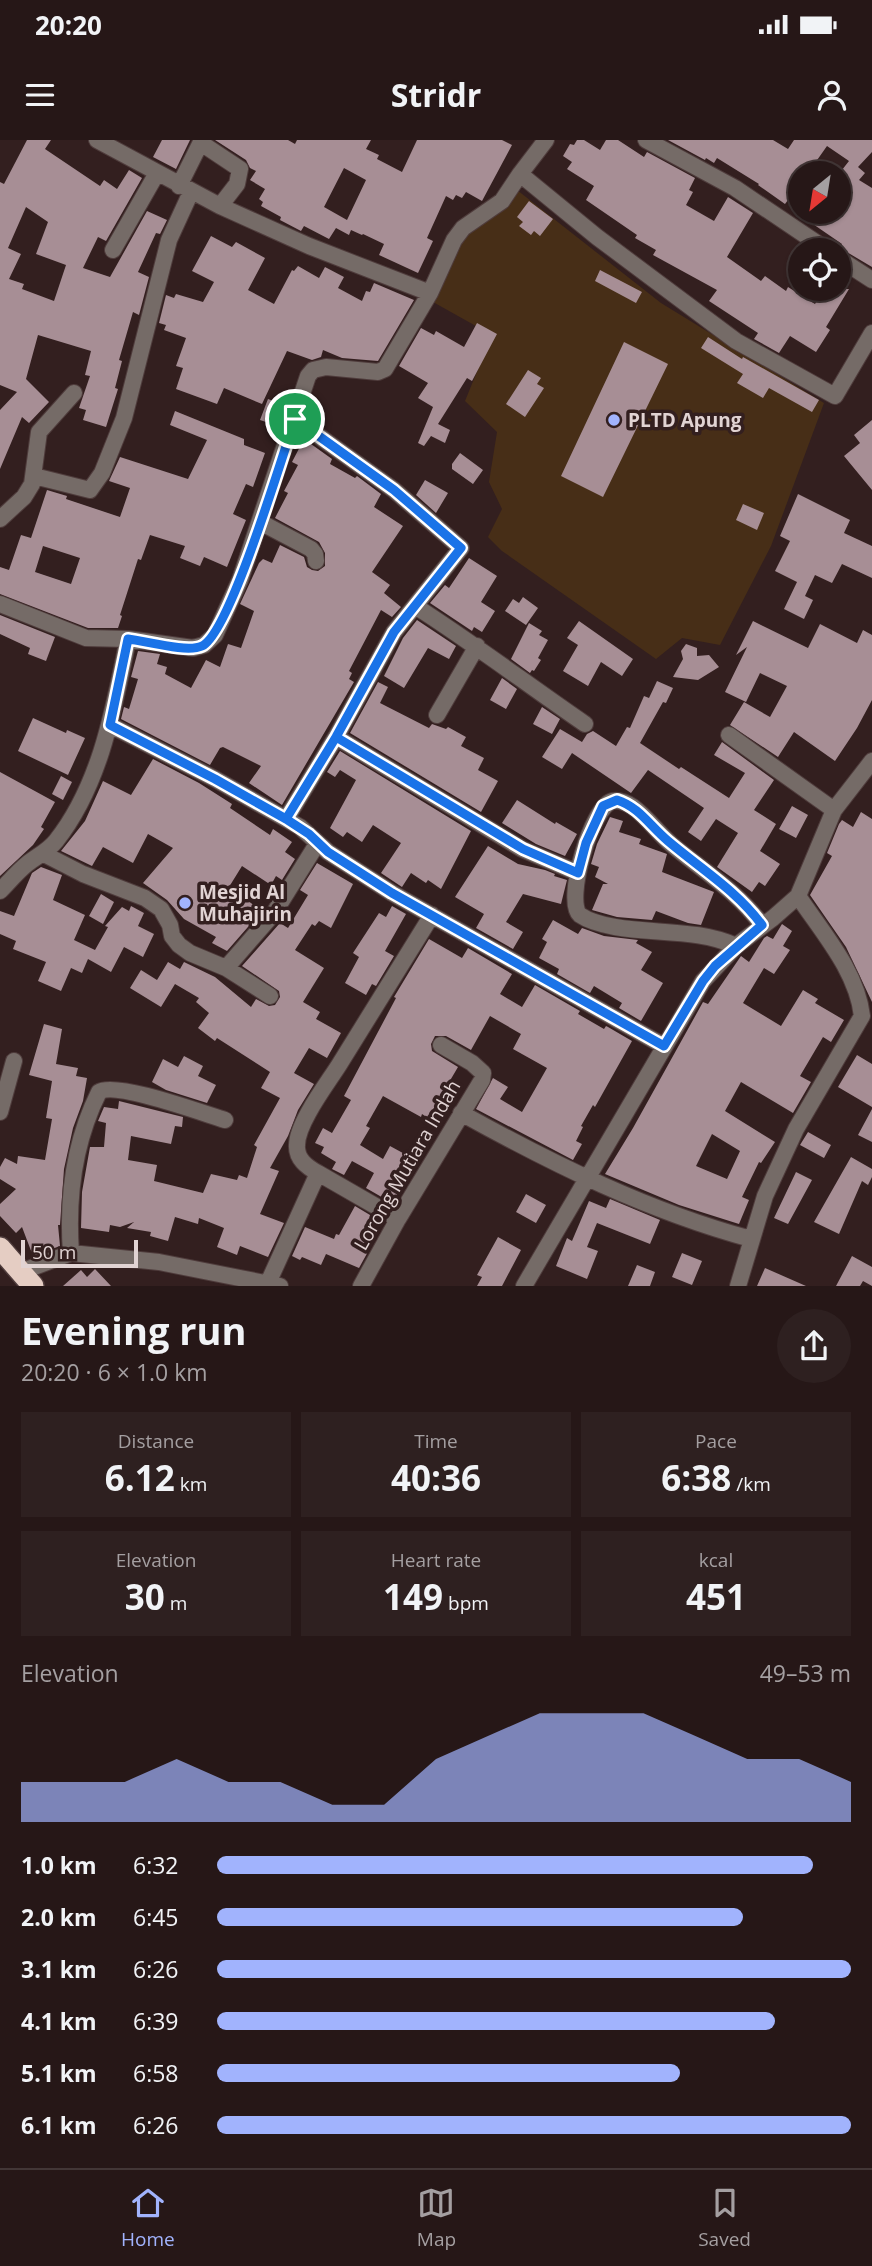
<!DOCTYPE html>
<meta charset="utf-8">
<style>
:root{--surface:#261717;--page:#2e2020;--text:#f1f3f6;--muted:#a49fa1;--line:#423636;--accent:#a1b3fd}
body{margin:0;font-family:"Open Sans",sans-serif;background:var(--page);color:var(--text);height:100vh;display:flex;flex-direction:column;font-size:26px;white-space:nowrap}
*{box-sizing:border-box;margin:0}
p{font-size:23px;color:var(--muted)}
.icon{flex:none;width:38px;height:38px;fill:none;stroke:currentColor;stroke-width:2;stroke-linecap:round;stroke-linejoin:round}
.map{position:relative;height:1146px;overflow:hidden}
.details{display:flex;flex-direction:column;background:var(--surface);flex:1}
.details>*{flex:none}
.needle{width:46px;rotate:210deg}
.tools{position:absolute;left:788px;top:21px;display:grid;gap:14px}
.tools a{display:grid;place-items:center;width:63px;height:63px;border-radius:50%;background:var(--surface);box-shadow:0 2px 5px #0004,0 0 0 2px var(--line);font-size:35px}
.scale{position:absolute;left:21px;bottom:18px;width:117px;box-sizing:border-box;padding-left:7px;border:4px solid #e1d3d3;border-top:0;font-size:19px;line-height:24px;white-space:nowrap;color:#e1d3d3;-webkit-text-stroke:5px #331f1f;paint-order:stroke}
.pin{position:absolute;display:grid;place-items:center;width:60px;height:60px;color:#fff;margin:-30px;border:4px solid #fff;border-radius:50%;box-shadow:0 2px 7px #0007}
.round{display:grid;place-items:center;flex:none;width:74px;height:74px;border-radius:37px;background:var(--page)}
.summary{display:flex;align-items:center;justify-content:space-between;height:119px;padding:0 21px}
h1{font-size:38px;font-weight:700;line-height:52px}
.figures{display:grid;grid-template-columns:repeat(3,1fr);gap:10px;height:119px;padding:7px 21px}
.figures div{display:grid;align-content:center;border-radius:0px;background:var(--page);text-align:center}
.figures b{font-size:35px;font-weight:700}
.figures small{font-size:19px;font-weight:400}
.figures p{font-size:19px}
.chart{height:196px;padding:14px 21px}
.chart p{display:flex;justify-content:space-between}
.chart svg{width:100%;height:126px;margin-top:7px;fill:var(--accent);opacity:.7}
ul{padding:0 21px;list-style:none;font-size:23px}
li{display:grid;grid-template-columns:112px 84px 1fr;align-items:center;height:52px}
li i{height:18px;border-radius:9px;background:var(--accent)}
.status{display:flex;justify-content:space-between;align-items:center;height:49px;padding:0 35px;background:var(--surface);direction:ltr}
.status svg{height:19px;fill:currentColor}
header{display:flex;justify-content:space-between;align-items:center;height:91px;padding:0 21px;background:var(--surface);font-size:32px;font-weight:700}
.tabs{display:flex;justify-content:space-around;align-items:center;height:98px;border-top:2px solid var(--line);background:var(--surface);font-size:19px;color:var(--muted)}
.tabs a{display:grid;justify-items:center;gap:4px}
.tabs .selected{color:var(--accent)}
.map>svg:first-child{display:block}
.green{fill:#472e17}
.building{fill:#a78e95;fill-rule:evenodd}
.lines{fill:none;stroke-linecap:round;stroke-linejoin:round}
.minor-casing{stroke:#4f3c3c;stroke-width:18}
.highway-casing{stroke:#4f3c3c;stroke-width:24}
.minor{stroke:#756b67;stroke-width:16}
.highway{stroke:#e5cdc3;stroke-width:21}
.route-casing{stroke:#fff;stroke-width:14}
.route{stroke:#1a73e8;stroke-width:9}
.poi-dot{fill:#a1b3fd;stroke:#331f1f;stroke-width:2.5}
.labels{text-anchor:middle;stroke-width:7;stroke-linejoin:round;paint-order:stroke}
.poi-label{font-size:19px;font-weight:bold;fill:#e1d3d3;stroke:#331f1f;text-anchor:start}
.street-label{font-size:19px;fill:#e1d3d3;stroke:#331f1f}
</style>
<div class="status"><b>20:20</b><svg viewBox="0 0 49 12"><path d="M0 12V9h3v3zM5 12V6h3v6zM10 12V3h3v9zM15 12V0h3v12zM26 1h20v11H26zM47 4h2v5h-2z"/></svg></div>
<header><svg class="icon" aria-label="menu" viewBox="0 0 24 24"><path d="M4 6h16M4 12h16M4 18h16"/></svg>Stridr<svg class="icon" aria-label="person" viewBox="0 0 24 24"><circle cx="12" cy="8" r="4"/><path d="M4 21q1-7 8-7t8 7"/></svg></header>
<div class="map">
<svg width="872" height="1146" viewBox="0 0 872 1146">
<rect width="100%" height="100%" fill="#331f1f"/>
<path class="green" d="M 517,50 L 661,163 L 824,263 L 771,406 L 720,505 L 682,498 L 656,519 L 502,411 L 488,397 L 502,369 L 489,342 L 497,292 L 465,261 L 492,195 L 433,162 L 465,90 Z"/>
<path class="building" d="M 27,0 L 51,0 L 45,9 L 100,46 L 104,40 L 117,49 L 129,30 L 142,38 L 106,101 L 98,97 L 83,128 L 110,137 L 147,71 L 167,80 L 160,94 L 156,93 L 138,132 L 149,137 L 139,175 L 133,172 L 119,220 L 122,221 L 115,248 L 118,249 L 106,287 L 83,280 L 86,270 L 79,268 L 90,236 L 85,235 L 91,211 L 38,195 L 26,239 L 49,262 L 29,283 L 22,277 L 0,329 L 0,270 L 17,252 L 0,245 L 0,42 L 4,44 ZM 26,67 L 48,82 L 36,114 L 66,125 L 54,161 L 22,149 L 24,144 L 9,139 L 21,114 L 8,108 Z
M 162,0 L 190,0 L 176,29 L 153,17 Z
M 215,0 L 288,0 L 295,4 L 297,0 L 371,0 L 366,9 L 379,15 L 377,19 L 402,32 L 417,0 L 502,0 L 512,5 L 482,61 L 466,52 L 462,58 L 456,55 L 453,60 L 446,56 L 427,98 L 433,101 L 418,133 L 379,115 L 384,104 L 363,94 L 362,95 L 351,90 L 349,95 L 336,88 L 329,99 L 304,86 L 301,91 L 280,80 L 281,77 L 261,66 L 263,62 L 259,59 L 265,49 L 250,40 L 256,31 L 250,28 L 246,20 ZM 344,28 L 366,40 L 347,80 L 324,67 Z
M 577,0 L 584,0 L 600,10 L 606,0 L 618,0 L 644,17 L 647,12 L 695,38 L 689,50 L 693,52 L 686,65 L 714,81 L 728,57 L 753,73 L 727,117 L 761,141 L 765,136 L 786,151 L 788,147 L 815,164 L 824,149 L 849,149 L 826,187 L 830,190 L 816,212 L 790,196 L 779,213 L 754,199 L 758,193 L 709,161 L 717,150 L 653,115 L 656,110 L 635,98 L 637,95 L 586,60 L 594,46 L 567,29 L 572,22 L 563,16 L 570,4 L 574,5 Z
M 668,0 L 773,0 L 788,9 L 794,0 L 872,0 L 872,12 L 858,27 L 865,33 L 859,40 L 872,48 L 872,127 L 840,108 L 842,104 L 810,82 L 817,72 L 838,72 L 838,35 L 849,21 L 827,6 L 808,33 L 800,33 L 800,44 L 785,64 L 758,45 L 759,44 L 717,18 L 714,23 L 706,18 L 705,20 Z
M 529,61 L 553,79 L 540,96 L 534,91 L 531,95 L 519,86 L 523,82 L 517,77 Z
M 211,96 L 232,107 L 236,102 L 265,118 L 248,150 L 274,164 L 292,130 L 294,131 L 298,126 L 319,138 L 325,127 L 344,137 L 338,148 L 362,161 L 366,151 L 370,152 L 374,143 L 414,160 L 378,221 L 342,218 L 323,210 L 321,217 L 312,220 L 287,211 L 262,264 L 224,248 L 217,264 L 176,249 L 183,228 L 176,226 L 186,198 L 164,190 L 166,185 L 159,183 L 166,155 L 174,158 L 176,154 L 203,162 L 214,142 L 192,131 Z
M 600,130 L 642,152 L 636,163 L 595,141 Z
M 477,183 L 497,194 L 472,241 L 467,238 L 438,284 L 450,290 L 445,303 L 431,296 L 424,306 L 418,303 L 433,267 L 418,258 L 428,243 L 399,226 L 421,188 L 434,195 L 436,191 L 464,207 Z
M 708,197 L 742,219 L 743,217 L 819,260 L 812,272 L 769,248 L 763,258 L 737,243 L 743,234 L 701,208 Z
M 624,202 L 668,224 L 603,357 L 561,336 Z
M 528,230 L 541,238 L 537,244 L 544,248 L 525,277 L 506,264 Z
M 268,259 L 283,265 L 275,285 L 260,280 Z
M 175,271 L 244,299 L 244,305 L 265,313 L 253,347 L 246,344 L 233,374 L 246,380 L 227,427 L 204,417 L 200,426 L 180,418 L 185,406 L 150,395 L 141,420 L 138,419 L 120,475 L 122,476 L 118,488 L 88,488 L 0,454 L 0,427 L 9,430 L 21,395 L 31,398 L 47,350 L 67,356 L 66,359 L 120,377 L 130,348 L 109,341 L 120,317 L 188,339 L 207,300 L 170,285 ZM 43,406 L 80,418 L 71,444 L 35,432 Z
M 872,280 L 872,350 L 844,316 L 860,303 L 854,295 Z
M 304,299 L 332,319 L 330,324 L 355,338 L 357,336 L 381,354 L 374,367 L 403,386 L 372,432 L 390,445 L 384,453 L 401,467 L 392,477 L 381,470 L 349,531 L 352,533 L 349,539 L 354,542 L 282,665 L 249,643 L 261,626 L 223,607 L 220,608 L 210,625 L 121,579 L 124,567 L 129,569 L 138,539 L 131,537 L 138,511 L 160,514 L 157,524 L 167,527 L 165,534 L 191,548 L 206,520 L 220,527 L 228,504 L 241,508 L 254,471 L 240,464 L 259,423 L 263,419 L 272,423 L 280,405 L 304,417 L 307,427 L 312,430 L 318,431 L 325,426 L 325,413 L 319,402 L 275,378 L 288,353 L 284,351 L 298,325 L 292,322 Z
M 460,313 L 483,330 L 473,344 L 452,329 L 452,324 Z
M 425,340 L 448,353 L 436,373 L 416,355 Z
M 798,354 L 850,380 L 844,393 L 872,406 L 872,438 L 842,424 L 832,443 L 815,435 L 805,456 L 813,460 L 804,479 L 784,469 L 797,442 L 775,431 L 790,401 L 780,396 Z
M 743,364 L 764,373 L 757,390 L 736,380 Z
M 469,418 L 497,436 L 481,462 L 495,471 L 482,492 L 474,487 L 472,491 L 430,463 L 445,445 L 449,448 Z
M 523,457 L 538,468 L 526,485 L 505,471 L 513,459 L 519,463 Z
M 0,475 L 55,497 L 46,521 L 28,514 L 30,508 L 0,494 Z
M 417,480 L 456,506 L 449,519 L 428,508 L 404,548 L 384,536 L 403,498 Z
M 579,481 L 633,519 L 622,536 L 601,522 L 588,546 L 563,531 L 578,505 L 567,498 Z
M 753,481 L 808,508 L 820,484 L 857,503 L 863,490 L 872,495 L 872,560 L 857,588 L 835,621 L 794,592 L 778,617 L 730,585 L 744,562 L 770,577 L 787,546 L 760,533 L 746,562 L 725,552 L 747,507 L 736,515 Z
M 529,483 L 542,491 L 539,495 L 548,500 L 538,518 L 541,520 L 534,531 L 532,530 L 530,533 L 511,519 Z
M 686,504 L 697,508 L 697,516 L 709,515 L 719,527 L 698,540 L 673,537 L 683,519 L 681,511 Z
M 502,538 L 517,549 L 506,569 L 490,560 Z
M 657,541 L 673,548 L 666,563 L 663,562 L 640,603 L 679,629 L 681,627 L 729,658 L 745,633 L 714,615 L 722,602 L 774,640 L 754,670 L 776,684 L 760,711 L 780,724 L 765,746 L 759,742 L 752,752 L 717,727 L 738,693 L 716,679 L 701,701 L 688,692 L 704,668 L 648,630 L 631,653 L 572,613 L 562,629 L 542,617 L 560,589 L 582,602 L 587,594 L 593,591 L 616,606 L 627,587 L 630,588 L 644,556 L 649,558 Z
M 378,542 L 388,547 L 380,563 L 429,588 L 432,584 L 446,589 L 448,587 L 466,597 L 461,606 L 484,618 L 478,630 L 498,641 L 481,672 L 350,593 Z
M 542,567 L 560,579 L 552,594 L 533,584 Z
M 33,578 L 66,593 L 67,590 L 85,598 L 68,635 L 18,611 Z
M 340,611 L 471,691 L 441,749 L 428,740 L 426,743 L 411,733 L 402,747 L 381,733 L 401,703 L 373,685 L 362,702 L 347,692 L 343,697 L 330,688 L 356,640 L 340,630 L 335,637 L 327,632 Z
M 153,619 L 199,643 L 232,664 L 230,668 L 270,695 L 273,689 L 292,702 L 285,712 L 295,719 L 282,740 L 276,736 L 271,745 L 242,726 L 229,747 L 262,771 L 227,811 L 212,803 L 216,797 L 184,779 L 167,760 L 143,743 L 173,708 L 148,694 L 133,723 L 103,707 L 92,726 L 61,711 L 85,681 L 103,641 L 131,655 Z
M 0,632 L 55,662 L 41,687 L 44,689 L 33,705 L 0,736 Z
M 61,636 L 72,642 L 63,660 L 52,654 Z
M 517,660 L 555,684 L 556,682 L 577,694 L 565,716 L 536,704 L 502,683 Z
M 792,666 L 808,675 L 796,698 L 779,689 Z
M 861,672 L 872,679 L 872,862 L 846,807 L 810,755 L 832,716 L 827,713 L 839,684 L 842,680 L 853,687 Z
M 610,677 L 623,681 L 619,692 L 641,699 L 639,704 L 667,714 L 662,732 L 714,752 L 701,785 L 688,783 L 656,771 L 652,780 L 617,777 L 592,770 L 603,744 L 608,744 L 595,737 L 599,727 L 591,724 L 597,704 Z
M 488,706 L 518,724 L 545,730 L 555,734 L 554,736 L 567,740 L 561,764 L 523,754 L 506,782 L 523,792 L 513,809 L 476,788 L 484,774 L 455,757 Z
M 317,723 L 353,744 L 331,788 L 319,781 L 315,786 L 312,784 L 295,810 L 324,828 L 303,862 L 320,872 L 316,879 L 341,893 L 327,918 L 309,908 L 294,933 L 314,944 L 298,970 L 288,996 L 270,1028 L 279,1031 L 260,1074 L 284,1083 L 268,1117 L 240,1106 L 237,1115 L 217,1107 L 224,1088 L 199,1078 L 198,1084 L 175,1077 L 168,1101 L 150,1096 L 151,1092 L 127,1088 L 134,1082 L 120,1087 L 110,1085 L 109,1092 L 81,1088 L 82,1052 L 90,1007 L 104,1007 L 106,983 L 98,981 L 104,967 L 118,969 L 119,961 L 183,977 L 182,987 L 175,986 L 171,1004 L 131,996 L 128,1020 L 157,1025 L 154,1041 L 203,1053 L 211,1034 L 237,1040 L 239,1035 L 247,1038 L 257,1007 L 254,1005 L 280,958 L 261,948 L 270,932 L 217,898 L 215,901 L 198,888 L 209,873 L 196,862 L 199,858 L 175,844 L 161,867 L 130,848 L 141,830 L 157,840 L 168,822 L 180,829 L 184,822 L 215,837 L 251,867 L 256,859 L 269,866 L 275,865 L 280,857 L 279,851 L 242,826 L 280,783 L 288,788 L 308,755 L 300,750 Z
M 41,727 L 62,735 L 53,760 L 85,775 L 74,800 L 95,810 L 108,787 L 105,786 L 122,767 L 129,771 L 131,766 L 144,773 L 138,786 L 154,794 L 143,817 L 124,807 L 111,832 L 88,819 L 82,833 L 71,828 L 61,851 L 38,841 L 46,822 L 13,809 L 16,801 L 0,794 L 0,771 L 14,776 L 32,733 Z
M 101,754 L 114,762 L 103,784 L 89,776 Z
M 392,766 L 406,774 L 385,811 L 394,816 L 376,846 L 372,844 L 366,855 L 345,843 L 359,817 L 353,813 L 379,773 L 386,777 Z
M 553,780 L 578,794 L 582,788 L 604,796 L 638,800 L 636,803 L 652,812 L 641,830 L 663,843 L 641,881 L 619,868 L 622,863 L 594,846 L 590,853 L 557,834 L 559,829 L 539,818 L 547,802 L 542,799 Z
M 782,784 L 792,791 L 783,806 L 790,810 L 774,834 L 764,828 L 743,863 L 781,886 L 803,850 L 818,859 L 815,863 L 844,880 L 831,902 L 823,897 L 800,936 L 811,942 L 793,973 L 741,942 L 725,971 L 775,1002 L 761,1023 L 759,1022 L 742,1057 L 749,1060 L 739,1084 L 679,1065 L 605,1034 L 633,988 L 703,862 L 708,864 L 741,816 L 749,822 L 764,798 L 767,796 L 773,799 ZM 712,994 L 740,1011 L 727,1039 L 696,1026 Z
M 429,799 L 462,818 L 468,808 L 512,834 L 500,854 L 522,867 L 535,845 L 580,871 L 578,874 L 604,889 L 606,886 L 608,887 L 632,901 L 595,967 L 593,965 L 581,986 L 583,987 L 576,1001 L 582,1004 L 573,1020 L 476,969 L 493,938 L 508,947 L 500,959 L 522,972 L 547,928 L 513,909 L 521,894 L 490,876 L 471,910 L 446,896 L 435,896 L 431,904 L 432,911 L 458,927 L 428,978 L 422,974 L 421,977 L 383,956 L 366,986 L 370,988 L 360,1005 L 383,1019 L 390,1006 L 412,1018 L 398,1043 L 402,1046 L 392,1063 L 366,1048 L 374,1033 L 352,1021 L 344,1035 L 332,1029 L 336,1022 L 321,1013 L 324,1007 L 315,1003 L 323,988 L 332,993 L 351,960 L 344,956 L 396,858 L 394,857 Z
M 44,884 L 62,889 L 56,924 L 78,928 L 76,936 L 87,938 L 83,961 L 73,988 L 64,1029 L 60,1085 L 58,1085 L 60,1106 L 33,1116 L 22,1087 L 16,1093 L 0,1076 L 0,1064 L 16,1049 L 0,1039 L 0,1027 L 5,1018 L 17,1024 L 18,1016 L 45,1020 L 52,979 L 46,978 L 52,941 L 29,935 Z
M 857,915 L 872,924 L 872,967 L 838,947 Z
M 184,916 L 203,926 L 198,936 L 216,945 L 207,963 L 166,950 L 152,942 L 163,919 L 178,927 Z
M 872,969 L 872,1002 L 858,995 Z
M 808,992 L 831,1005 L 824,1018 L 800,1005 Z
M 851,1017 L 872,1029 L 872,1037 L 868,1045 L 862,1041 L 839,1094 L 814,1082 Z
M 796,1032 L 812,1040 L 788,1084 L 774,1078 Z
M 526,1054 L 546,1065 L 536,1083 L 516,1072 Z
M 610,1059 L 660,1080 L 650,1104 L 597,1083 L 587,1107 L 598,1111 L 587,1139 L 556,1126 L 567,1098 L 572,1101 L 589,1061 L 606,1068 Z
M 355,1066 L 380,1081 L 366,1107 L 370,1108 L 359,1128 L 326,1114 L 321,1125 L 302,1117 L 300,1120 L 292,1116 L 305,1087 L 334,1099 L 336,1094 L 339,1095 Z
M 498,1097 L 521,1110 L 502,1146 L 477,1146 L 482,1137 L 477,1135 Z
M 682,1113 L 702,1121 L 692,1145 L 672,1137 Z
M 852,1116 L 872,1127 L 872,1146 L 863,1141 L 860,1146 L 836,1146 Z
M 637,1125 L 655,1132 L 650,1146 L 628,1146 Z
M 765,1128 L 806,1146 L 757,1146 Z
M 95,1129 L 111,1146 L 63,1146 L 81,1130 L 87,1137 Z"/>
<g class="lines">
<g class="minor-casing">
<path id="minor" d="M 97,0 L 220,66 L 309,106 L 430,153 L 454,100 L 463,88 L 502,61 L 520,34 L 597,97 L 736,201 L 835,256 L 872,193
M 646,0 L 735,48 L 827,110
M 201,3 L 240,29 L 237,44 L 220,66
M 520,34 L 546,0
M 179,46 L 202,0
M 113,110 L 157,33
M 838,118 L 872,140
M 34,336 L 90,350 L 102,333 L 124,278 L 169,100 L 191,52
M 0,379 L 24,357 L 32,344 L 39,292 L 74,253
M 260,382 L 311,409 L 315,414 L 316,421
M 0,464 L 86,498 L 128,499 C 114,567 101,644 56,701 C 48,711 37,716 27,724 C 17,732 9,742 0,751
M 415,466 C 473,503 528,545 585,584
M 128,499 L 193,508 L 204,505 L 215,495 L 240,440 L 308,236 L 313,230 L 326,227 L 378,232 L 385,229 L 430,153
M 437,575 L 477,506
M 110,585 L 215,639 L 300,687 L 328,712 L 392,753 L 664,906
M 729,595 L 834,670
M 336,597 L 522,709 L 578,733
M 286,679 L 336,597 L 394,492 L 461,408 L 394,350 L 295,279
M 44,714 L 83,734 L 145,758 L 161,769 L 170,785 L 172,796 L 179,805 L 190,813 L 226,828 L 270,856
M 736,806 C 699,789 655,794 615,787 C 604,785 590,782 580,775 C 564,762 592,664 613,661 C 620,660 627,663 633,667 C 647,677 658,693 671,704 C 703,731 737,751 762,785
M 226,828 L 274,773 L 317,704
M 0,972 L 14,921
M 461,973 C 555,1025 648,1071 751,1099
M 318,1033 C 307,1027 296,1019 297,1005 C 297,983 327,944 339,925 C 370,875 401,825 432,775
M 71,1113 C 67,1058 74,1002 99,952 C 115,941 202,973 225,980
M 21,1132 L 71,1113 L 159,1122 L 280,1146
M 268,1143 L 318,1033 L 398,1079
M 361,1146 L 398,1079 L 482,940 L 483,933 L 472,923 L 441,905
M 524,1146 L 703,841 L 736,806 L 773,778 L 798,756 L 834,670 L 872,621
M 738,1146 L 765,1056 L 796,989 L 862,876 C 857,831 822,792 798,756"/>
</g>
<g class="highway-casing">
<path id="highway" d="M 0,1108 L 33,1146"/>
</g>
<use href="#minor" class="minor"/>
<use href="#highway" class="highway"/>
</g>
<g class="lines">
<g class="route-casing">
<path id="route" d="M 295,279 L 394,350 L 461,408 L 394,492 L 336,597 L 286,679 L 309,694 L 328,712 L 392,753 L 664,906 L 703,841 L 715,826 L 762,785 C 736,750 701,729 668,701 C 650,686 639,667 617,660 L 603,666 L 586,703 L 578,733 L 523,709 L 336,597 L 286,679 L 215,639 L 110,585 L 128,499 C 146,501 187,513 202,506 C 230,493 282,316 295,279"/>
</g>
<use href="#route" class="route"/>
</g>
<g class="poi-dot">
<circle cx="614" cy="280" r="7"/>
<circle cx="185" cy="763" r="7"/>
</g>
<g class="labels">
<g class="poi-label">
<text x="628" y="287">PLTD Apung</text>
<text x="199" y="759">Mesjid Al<tspan x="199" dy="22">Muhajirin</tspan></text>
</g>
<g class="street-label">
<text transform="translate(407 1025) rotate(-60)" y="7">Lorong Mutiara Indah</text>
</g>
</g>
</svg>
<div class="tools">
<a><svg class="needle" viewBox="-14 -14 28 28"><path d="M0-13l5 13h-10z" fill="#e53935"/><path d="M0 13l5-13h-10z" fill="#a49fa1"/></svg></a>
<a><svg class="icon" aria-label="locate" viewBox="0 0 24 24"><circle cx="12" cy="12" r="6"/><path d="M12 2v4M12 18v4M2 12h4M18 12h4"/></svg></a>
</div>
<div class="scale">50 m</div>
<div class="pin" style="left:295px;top:279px;background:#1e9e55"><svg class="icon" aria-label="arrive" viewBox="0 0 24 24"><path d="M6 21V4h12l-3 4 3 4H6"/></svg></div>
</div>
<section class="details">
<div class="summary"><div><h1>Evening run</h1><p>20:20 · 6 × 1.0 km</p></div><a class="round"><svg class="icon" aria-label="share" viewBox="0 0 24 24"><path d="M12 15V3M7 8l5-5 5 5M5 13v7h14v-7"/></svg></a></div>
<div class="figures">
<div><p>Distance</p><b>6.12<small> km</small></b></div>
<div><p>Time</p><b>40:36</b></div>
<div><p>Pace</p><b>6:38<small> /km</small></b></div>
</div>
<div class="figures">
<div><p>Elevation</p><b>30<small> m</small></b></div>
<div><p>Heart rate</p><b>149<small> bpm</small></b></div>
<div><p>kcal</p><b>451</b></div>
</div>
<div class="chart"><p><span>Elevation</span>49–53 m</p>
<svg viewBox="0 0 160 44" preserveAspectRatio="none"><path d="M0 44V30L10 30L20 30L30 22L40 30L50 30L60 38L70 38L80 22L90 14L100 6L110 6L120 6L130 14L140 22L150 22L160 30V44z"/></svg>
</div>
<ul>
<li><b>1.0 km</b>6:32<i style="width:94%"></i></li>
<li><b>2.0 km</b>6:45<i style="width:83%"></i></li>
<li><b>3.1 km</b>6:26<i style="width:100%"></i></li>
<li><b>4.1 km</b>6:39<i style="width:88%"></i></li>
<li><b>5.1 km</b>6:58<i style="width:73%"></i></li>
<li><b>6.1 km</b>6:26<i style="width:100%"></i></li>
</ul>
</section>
<nav class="tabs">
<a class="selected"><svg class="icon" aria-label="home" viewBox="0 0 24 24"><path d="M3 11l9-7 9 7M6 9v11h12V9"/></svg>Home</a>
<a><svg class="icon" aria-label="map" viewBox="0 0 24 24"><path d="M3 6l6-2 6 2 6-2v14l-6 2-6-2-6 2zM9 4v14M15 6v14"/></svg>Map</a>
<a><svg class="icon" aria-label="saved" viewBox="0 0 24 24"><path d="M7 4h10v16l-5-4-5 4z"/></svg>Saved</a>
</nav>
